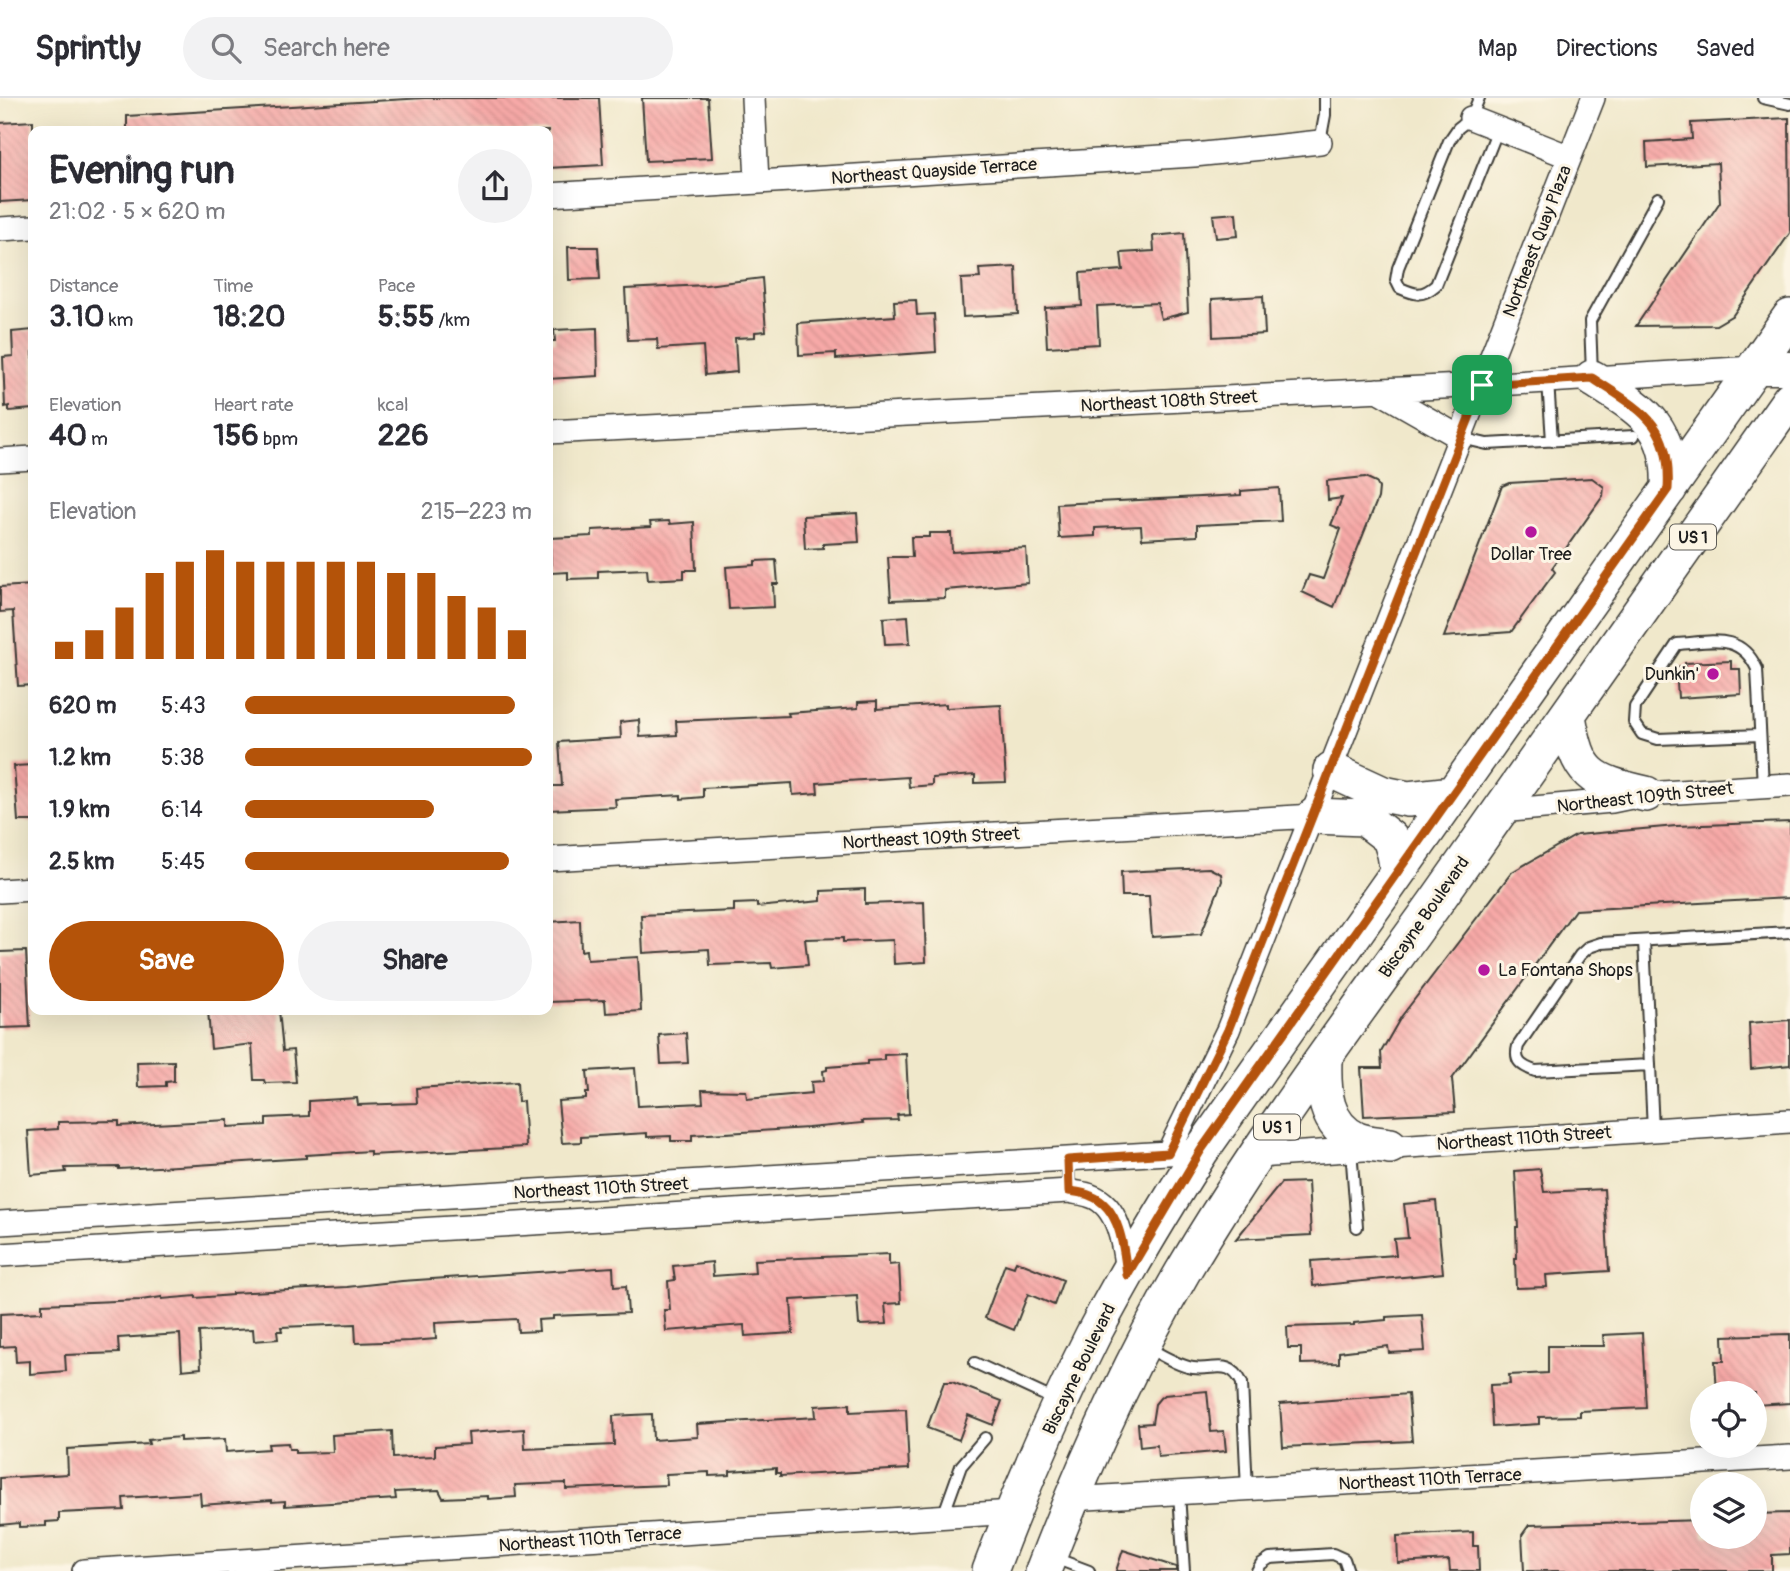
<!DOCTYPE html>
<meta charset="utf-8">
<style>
:root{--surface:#fff;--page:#f2f2f3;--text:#2b2b33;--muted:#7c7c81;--line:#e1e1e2;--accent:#b45309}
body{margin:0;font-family:Pangolin,sans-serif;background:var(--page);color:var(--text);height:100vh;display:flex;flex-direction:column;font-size:26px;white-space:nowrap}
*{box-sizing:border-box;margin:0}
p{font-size:23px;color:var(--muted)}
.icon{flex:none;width:38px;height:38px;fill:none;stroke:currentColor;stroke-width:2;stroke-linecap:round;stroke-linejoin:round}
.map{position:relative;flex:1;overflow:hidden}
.drawer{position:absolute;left:28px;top:28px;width:525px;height:889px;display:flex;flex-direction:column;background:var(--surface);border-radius:14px;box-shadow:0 7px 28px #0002}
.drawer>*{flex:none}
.buttons{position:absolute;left:1690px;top:1283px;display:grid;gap:14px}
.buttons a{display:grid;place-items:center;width:77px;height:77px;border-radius:50%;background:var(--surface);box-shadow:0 7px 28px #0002;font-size:35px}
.pin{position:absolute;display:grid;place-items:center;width:60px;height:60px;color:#fff;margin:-30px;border-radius:14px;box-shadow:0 4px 10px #0006}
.round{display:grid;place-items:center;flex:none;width:74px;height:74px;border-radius:37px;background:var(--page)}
.headline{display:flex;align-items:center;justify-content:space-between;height:119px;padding:0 21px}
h1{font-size:38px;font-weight:700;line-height:52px}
.figures{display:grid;grid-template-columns:repeat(3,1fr);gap:10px;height:119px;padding:7px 21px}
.figures div{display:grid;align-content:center}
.figures b{font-size:30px;font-weight:700}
.figures small{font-size:19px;font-weight:400}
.figures p{font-size:19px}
.chart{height:196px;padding:14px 21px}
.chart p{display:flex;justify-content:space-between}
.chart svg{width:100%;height:126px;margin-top:7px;stroke:var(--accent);stroke-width:6}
.cta{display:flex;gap:14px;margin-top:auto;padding:14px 21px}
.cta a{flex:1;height:80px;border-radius:42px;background:var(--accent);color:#fff;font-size:28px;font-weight:700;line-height:80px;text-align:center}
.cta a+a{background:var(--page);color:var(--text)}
ul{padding:0 21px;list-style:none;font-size:23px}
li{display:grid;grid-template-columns:112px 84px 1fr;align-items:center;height:52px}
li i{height:18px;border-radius:9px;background:var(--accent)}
header{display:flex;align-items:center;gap:42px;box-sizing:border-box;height:98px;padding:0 35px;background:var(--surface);border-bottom:2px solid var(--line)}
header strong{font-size:33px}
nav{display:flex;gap:38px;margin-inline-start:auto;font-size:24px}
.search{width:490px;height:63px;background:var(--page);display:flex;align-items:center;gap:18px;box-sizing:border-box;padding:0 24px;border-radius:38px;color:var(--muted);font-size:26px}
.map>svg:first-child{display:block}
.building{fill:url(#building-back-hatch)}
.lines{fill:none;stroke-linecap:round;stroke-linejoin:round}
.lane-casing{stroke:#3c3b36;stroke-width:14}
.street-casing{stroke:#3c3b36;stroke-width:26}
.secondary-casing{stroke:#3c3b36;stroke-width:35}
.primary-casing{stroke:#3c3b36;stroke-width:38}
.lane{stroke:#fff;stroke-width:10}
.street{stroke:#fff;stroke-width:23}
.secondary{stroke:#fff;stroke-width:32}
.primary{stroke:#fff;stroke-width:35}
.route-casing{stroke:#fff;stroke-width:14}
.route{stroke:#b45309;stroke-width:9}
.poi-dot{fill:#b5179e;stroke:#fcf5e5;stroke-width:2.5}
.labels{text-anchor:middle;stroke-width:6;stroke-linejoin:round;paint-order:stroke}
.shield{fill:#fcf5e5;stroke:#5f5d58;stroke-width:2}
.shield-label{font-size:16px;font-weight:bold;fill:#1c1c1c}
.street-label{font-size:18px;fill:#1c1c1c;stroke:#fcf5e5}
.poi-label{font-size:18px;fill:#1c1c1c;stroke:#fcf5e5}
</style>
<header>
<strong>Sprintly</strong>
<div class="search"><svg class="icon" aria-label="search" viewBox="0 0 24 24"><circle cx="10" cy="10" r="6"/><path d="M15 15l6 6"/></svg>Search here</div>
<nav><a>Map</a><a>Directions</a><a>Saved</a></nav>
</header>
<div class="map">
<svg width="1790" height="1473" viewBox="0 0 1790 1473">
<defs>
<pattern id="building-back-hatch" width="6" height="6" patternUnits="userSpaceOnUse" patternTransform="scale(1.75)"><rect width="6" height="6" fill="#f7a9a7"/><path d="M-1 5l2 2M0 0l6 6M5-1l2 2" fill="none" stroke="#d3918f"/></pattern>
</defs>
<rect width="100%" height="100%" fill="#fcf5e5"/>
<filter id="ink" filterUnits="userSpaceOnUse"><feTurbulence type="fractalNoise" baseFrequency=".0143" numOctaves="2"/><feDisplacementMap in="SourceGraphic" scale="14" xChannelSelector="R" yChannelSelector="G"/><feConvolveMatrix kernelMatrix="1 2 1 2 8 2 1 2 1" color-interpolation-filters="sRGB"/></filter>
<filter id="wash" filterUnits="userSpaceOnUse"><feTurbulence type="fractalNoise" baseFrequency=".00686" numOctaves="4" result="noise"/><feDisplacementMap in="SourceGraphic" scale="28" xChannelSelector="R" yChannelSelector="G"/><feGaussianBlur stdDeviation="1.57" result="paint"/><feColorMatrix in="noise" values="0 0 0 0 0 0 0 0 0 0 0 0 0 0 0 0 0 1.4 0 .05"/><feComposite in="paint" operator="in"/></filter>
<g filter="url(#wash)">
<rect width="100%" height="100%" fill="#f0e8cb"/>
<g id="blocks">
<path class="building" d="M 424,0 L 599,0 L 603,67 L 548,70 L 548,33 L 127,33 L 127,18 Z
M 642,0 L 708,0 L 712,60 L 646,63 Z
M 1789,20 L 1790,135 L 1733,217 L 1716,227 L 1636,228 L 1720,104 L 1718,65 L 1647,69 L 1646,44 L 1692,41 L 1691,25 Z
M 33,23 L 33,102 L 0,104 L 0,25 Z
M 1236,115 L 1238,138 L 1216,140 L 1213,117 Z
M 1184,135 L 1188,214 L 1161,221 L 1157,205 L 1097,208 L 1099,246 L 1047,249 L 1045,210 L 1082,208 L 1080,175 L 1123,172 L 1121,155 L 1154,153 L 1153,138 Z
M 568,149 L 598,149 L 600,181 L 569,182 Z
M 1016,169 L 1018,216 L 963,219 L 961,181 L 980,180 L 979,171 Z
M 762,180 L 766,233 L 755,234 L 755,239 L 735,240 L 737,274 L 705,277 L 703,248 L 658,251 L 657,241 L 628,242 L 625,191 L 706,187 Z
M 1263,198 L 1265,236 L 1213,239 L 1212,201 Z
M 916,202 L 917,217 L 934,216 L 936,254 L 836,261 L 836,255 L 799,257 L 798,225 L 895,218 L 894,203 Z
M 597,230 L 598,278 L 548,281 L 548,243 L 555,243 L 554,232 Z
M 33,232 L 33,311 L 9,313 L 9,308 L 5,309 L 3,259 L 13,258 L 12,234 Z
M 1365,379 L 1376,384 L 1379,390 L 1378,400 L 1334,509 L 1302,494 L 1309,477 L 1323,481 L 1341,431 L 1331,427 L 1342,400 L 1328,402 L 1327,383 Z
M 1592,380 L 1604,389 L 1603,398 L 1552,470 L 1555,474 L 1511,534 L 1444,539 L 1502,388 L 1509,385 Z
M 1279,390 L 1281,423 L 1197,427 L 1197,438 L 1142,441 L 1141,428 L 1095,430 L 1095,438 L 1059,440 L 1057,406 L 1241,397 L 1241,393 Z
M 857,415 L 859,444 L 823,446 L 823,450 L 805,451 L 803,418 Z
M 669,423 L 670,426 L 694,424 L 696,472 L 684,472 L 684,480 L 648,482 L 647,471 L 598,473 L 598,480 L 568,481 L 568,474 L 551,475 L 550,440 L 592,438 L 592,432 L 651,429 L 650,424 Z
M 929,435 L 951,435 L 952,454 L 1026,450 L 1028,485 L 945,492 L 945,500 L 891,502 L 888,459 L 912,459 L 911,439 L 929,439 Z
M 776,462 L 778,486 L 773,486 L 774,509 L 729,511 L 726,469 L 755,467 L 755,463 Z
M 33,487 L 33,587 L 18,588 L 13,513 L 0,514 L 0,489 Z
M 908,518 L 910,545 L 885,546 L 883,520 Z
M 1731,563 L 1731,571 L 1740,571 L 1741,596 L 1678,600 L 1676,569 L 1685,568 L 1685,565 Z
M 877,603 L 877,611 L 946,606 L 946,610 L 1001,607 L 1006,684 L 975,685 L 975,677 L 932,680 L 932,687 L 909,689 L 908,679 L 817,685 L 818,695 L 793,697 L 792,685 L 703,690 L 703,699 L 681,701 L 681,697 L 615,701 L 616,709 L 548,712 L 548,688 L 562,688 L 559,644 L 621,640 L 620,624 L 639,622 L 640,639 L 677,637 L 676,623 L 789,618 L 788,615 L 858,610 L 858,604 Z
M 33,667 L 33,723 L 18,723 L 14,668 Z
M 1790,724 L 1790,800 L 1575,812 L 1452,981 L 1455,1014 L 1364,1018 L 1361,970 L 1382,970 L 1381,954 L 1401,919 L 1512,774 L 1577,737 L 1676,728 Z
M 1209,770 L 1221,776 L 1222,783 L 1201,836 L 1152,839 L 1149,798 L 1122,798 L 1121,774 Z
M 865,791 L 865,806 L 924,804 L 926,864 L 894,866 L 893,842 L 843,844 L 843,840 L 805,841 L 808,867 L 772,870 L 771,865 L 710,867 L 709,851 L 643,855 L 641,817 L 734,813 L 734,806 L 757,805 L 757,809 L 821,803 L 821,793 Z
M 580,822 L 581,853 L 586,852 L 587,862 L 638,859 L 641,913 L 606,915 L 605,902 L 548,904 L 548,824 Z
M 26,853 L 30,929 L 0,930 L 0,854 Z
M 208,912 L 279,912 L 283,953 L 293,952 L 296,984 L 265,985 L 264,982 L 254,982 L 252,946 L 211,951 Z
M 1790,922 L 1790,967 L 1751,971 L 1749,925 Z
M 686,935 L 688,965 L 661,966 L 659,937 Z
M 906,956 L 909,1016 L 897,1017 L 898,1022 L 862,1023 L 863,1025 L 808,1030 L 692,1037 L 692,1043 L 671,1043 L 671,1038 L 647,1039 L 647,1035 L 581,1039 L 581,1044 L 562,1045 L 558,1003 L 586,1001 L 586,995 L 589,995 L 587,973 L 635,970 L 638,1008 L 703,1005 L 702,992 L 746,993 L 747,1001 L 812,995 L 811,984 L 824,983 L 823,973 L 827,972 L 827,969 L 867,966 L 867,963 L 884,962 L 884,957 Z
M 174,963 L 174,983 L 166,984 L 166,988 L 138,989 L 137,964 Z
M 517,984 L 518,1004 L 523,1003 L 526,1049 L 370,1057 L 370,1053 L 306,1057 L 306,1060 L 197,1067 L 119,1071 L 119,1069 L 65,1070 L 66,1074 L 31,1077 L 28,1033 L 58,1031 L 58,1024 L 119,1023 L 119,1028 L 228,1022 L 228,1029 L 266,1027 L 266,1020 L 309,1018 L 309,1003 L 357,1000 L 358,1007 L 417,1005 L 416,990 Z
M 1540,1071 L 1544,1094 L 1604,1091 L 1609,1173 L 1546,1177 L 1547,1189 L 1516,1190 L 1515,1160 L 1517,1160 L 1516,1129 L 1518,1129 L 1515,1073 Z
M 1308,1084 L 1311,1137 L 1236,1141 L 1281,1085 Z
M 1436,1103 L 1443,1175 L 1313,1188 L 1311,1163 L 1396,1157 L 1394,1141 L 1408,1140 L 1404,1106 Z
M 889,1156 L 889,1167 L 899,1166 L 901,1205 L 885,1206 L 887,1226 L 859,1227 L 857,1198 L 791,1202 L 793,1235 L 745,1238 L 744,1227 L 666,1233 L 664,1212 L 670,1212 L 668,1183 L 675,1182 L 673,1168 L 712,1164 L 713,1178 L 755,1175 L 754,1162 Z
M 1016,1163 L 1063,1182 L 1054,1207 L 1028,1196 L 1014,1232 L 985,1220 L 1005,1166 L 1014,1169 Z
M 613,1169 L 614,1189 L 626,1188 L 628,1215 L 553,1218 L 553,1221 L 538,1222 L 539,1233 L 518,1234 L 517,1221 L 435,1225 L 436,1241 L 411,1243 L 356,1245 L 355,1226 L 281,1229 L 282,1233 L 277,1233 L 278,1241 L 254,1243 L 253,1231 L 199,1234 L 201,1270 L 182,1272 L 180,1236 L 118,1240 L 119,1255 L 65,1257 L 66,1273 L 30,1276 L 30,1263 L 16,1264 L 15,1248 L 0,1249 L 0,1216 L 42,1214 L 42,1206 L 141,1202 L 162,1199 L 162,1201 L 196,1198 L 196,1200 L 232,1197 L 232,1195 L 347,1189 L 402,1183 Z
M 1422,1217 L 1425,1253 L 1389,1255 L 1388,1248 L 1339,1254 L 1339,1265 L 1301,1266 L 1301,1250 L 1288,1250 L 1287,1229 L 1354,1227 L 1354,1225 L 1386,1222 L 1386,1219 Z
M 1642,1235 L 1646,1310 L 1580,1313 L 1580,1318 L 1539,1319 L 1539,1326 L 1492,1329 L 1490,1287 L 1510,1286 L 1509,1277 L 1548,1275 L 1548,1248 L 1604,1248 L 1603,1237 Z
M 1790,1236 L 1790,1305 L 1755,1307 L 1755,1295 L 1717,1295 L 1715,1263 L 1724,1263 L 1723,1238 Z
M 944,1284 L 952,1284 L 1002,1303 L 993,1327 L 968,1317 L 959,1342 L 927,1330 Z
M 1207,1293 L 1211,1334 L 1224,1333 L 1226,1353 L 1158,1359 L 1157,1347 L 1140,1349 L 1138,1326 L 1152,1325 L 1155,1306 L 1160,1300 L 1164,1297 Z
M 1408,1296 L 1412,1343 L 1283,1349 L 1280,1306 Z
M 850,1306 L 850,1314 L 906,1311 L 909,1371 L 780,1378 L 780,1375 L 776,1375 L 776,1370 L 730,1373 L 730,1377 L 709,1378 L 709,1374 L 666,1376 L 667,1387 L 566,1391 L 566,1385 L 515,1387 L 516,1399 L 488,1401 L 488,1398 L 443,1400 L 439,1392 L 395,1394 L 396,1401 L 314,1406 L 285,1408 L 285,1403 L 272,1404 L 272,1402 L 201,1407 L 200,1395 L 123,1400 L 124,1412 L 59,1415 L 59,1423 L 46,1424 L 46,1428 L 19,1429 L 19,1425 L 0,1427 L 0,1380 L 68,1376 L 67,1351 L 149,1346 L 148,1342 L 180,1339 L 180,1343 L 225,1341 L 226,1354 L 269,1351 L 268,1346 L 288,1345 L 289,1351 L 295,1351 L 295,1355 L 333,1354 L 332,1337 L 392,1333 L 393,1360 L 435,1358 L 435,1348 L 469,1346 L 468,1335 L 524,1331 L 525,1351 L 614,1347 L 613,1318 L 652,1316 L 653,1342 L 698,1339 L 697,1326 L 816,1319 L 815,1308 Z
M 1790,1415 L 1790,1456 L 1772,1457 L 1772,1473 L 1524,1473 L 1522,1437 L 1529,1427 L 1703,1422 L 1703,1438 L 1755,1438 L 1755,1416 Z
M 1473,1434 L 1473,1448 L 1478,1448 L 1479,1473 L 1450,1473 L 1449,1462 L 1398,1465 L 1397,1438 Z
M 1123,1452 L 1176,1469 L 1176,1473 L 1116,1473 Z"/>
</g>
</g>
<g filter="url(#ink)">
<use href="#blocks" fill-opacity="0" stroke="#3c3b36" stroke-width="2"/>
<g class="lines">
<g class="lane-casing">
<path id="lane" d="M 1479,0 L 1471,20 L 1458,30 L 1449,43 L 1398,170 L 1396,182 L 1400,190 C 1416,197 1422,199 1436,187 L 1498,31
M 1763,0 L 1790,6
M 1320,44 L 1325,17 L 1325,0
M 1592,276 L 1590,223 L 1658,100
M 1548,283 L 1552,343
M 1461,340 L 1487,346 L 1634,338
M 1760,637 L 1658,641 L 1642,636 L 1634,624 L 1635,609 L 1677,546 C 1711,544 1740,534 1757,571 L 1763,688
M 1644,843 L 1650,967 L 1535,973 C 1521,968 1514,963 1518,948 L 1580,857 L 1589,849 L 1601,845 L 1790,834
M 1650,967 L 1653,1032
M 1351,1051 L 1357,1129
M 1068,1062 L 1069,1093
M 1146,1249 C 1160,1256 1178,1268 1193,1270 C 1214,1273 1230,1260 1242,1285 L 1247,1392
M 975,1265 L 1055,1302
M 1179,1395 L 1184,1473
M 943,1418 L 961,1368 L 985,1340
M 1052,1459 L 1089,1473
M 1257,1473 L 1261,1466 L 1270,1460 L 1333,1456 L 1344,1461 L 1348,1473"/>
</g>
<g class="street-casing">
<path id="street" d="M 753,0 L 757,84
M 1471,20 L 1570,59
M 548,97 L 1194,57 L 1320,44
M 0,131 L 33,129
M 1377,292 L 1461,340
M 548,334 L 1482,287 L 1754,270
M 0,362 L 33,360
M 1500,713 L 1612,703 L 1646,696 L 1790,687
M 548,761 L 1314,718
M 0,793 L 33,791
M 1168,1055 L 1228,932 L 1593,0
M 1257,1058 L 1790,1023
M 0,1125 L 1201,1053
M 0,1157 L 1069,1093 C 1076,1095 1084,1095 1091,1098 C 1120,1108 1124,1150 1127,1175
M 1070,1401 L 1790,1359
M 84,1473 L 1013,1414"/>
</g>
<g class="secondary-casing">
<path id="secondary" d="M 1754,270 L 1790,270"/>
</g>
<g class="primary-casing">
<path id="primary" d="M 1592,280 C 1641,312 1672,325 1669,391
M 1568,618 C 1578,677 1589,683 1646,696
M 1331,672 L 1383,696 L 1408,701 L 1453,696
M 1314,718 L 1364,720 L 1390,740 L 1395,756 L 1398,774
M 1324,961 C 1323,992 1324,1027 1357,1042 C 1367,1046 1380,1046 1390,1048
M 990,1473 C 1020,1393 1054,1314 1093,1237 C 1126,1174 1163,1113 1201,1053 L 1790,219
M 1043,1473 C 1082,1371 1127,1270 1182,1175 C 1258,1046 1348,926 1435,805 C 1553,637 1672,469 1790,301"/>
</g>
<use href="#lane" class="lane"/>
<use href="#street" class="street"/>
<use href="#secondary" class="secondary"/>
<use href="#primary" class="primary"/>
</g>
</g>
<g class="lines" filter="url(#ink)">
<g class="route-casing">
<path id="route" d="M 1592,280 C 1641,312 1672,325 1668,391 L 1201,1052 L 1127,1177 C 1124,1150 1120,1109 1091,1098 C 1085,1095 1076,1094 1069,1093 L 1068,1062 L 1168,1055 L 1228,932 L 1482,287 Z"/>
</g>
<use href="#route" class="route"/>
</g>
<g class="poi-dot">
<circle cx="1531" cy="434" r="7"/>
<circle cx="1713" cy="576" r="7"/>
<circle cx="1484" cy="872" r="7"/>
</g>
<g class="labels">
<g class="shield">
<rect x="1670" y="426.5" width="46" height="25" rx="5"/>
<rect x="1254" y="1016.5" width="46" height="25" rx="5"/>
</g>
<g class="shield-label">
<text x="1693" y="445">US 1</text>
<text x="1277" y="1035">US 1</text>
</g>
<g class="street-label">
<text transform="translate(934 73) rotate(-4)" y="6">Northeast Quayside Terrace</text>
<text transform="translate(1537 143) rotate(-69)" y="6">Northeast Quay Plaza</text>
<text transform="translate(1169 303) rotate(-3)" y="6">Northeast 108th Street</text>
<text transform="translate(1645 699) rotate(-6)" y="6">Northeast 109th Street</text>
<text transform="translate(931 740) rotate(-3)" y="6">Northeast 109th Street</text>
<text transform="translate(1424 819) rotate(-55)" y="6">Biscayne Boulevard</text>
<text transform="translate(1524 1040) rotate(-4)" y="6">Northeast 110th Street</text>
<text transform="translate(601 1090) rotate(-3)" y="6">Northeast 110th Street</text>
<text transform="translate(1079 1271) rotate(-64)" y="6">Biscayne Boulevard</text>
<text transform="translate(1430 1381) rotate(-3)" y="6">Northeast 110th Terrace</text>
<text transform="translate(590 1441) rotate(-4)" y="6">Northeast 110th Terrace</text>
</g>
<g class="poi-label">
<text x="1531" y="462">Dollar Tree</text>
<text x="1699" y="582" text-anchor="end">Dunkin'</text>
<text x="1498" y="878" text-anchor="start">La Fontana Shops</text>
</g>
</g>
</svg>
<div class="buttons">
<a><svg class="icon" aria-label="locate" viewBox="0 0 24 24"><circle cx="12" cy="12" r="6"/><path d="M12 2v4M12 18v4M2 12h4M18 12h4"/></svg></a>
<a><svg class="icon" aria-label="layers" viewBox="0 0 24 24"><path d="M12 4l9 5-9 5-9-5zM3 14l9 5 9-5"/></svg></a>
</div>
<div class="pin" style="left:1482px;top:287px;background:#1e9e55"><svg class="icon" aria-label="arrive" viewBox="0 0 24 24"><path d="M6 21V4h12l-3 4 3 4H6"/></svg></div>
<section class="drawer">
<div class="headline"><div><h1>Evening run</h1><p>21:02 · 5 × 620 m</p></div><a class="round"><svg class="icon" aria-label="share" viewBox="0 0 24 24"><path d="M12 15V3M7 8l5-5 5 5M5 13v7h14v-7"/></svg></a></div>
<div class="figures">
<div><p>Distance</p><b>3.10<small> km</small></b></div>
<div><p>Time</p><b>18:20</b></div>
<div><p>Pace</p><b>5:55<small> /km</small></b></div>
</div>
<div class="figures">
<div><p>Elevation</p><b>40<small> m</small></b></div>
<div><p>Heart rate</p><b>156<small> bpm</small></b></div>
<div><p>kcal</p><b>226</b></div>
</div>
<div class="chart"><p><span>Elevation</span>215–223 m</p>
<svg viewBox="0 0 160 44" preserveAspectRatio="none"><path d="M5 44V38M15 44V34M25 44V26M35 44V14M45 44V10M55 44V6M65 44V10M75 44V10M85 44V10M95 44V10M105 44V10M115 44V14M125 44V14M135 44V22M145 44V26M155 44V34"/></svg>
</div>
<ul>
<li><b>620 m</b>5:43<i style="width:94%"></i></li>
<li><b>1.2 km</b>5:38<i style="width:100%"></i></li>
<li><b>1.9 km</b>6:14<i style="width:66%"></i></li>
<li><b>2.5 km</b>5:45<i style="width:92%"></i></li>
</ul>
<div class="cta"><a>Save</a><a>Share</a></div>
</section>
</div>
